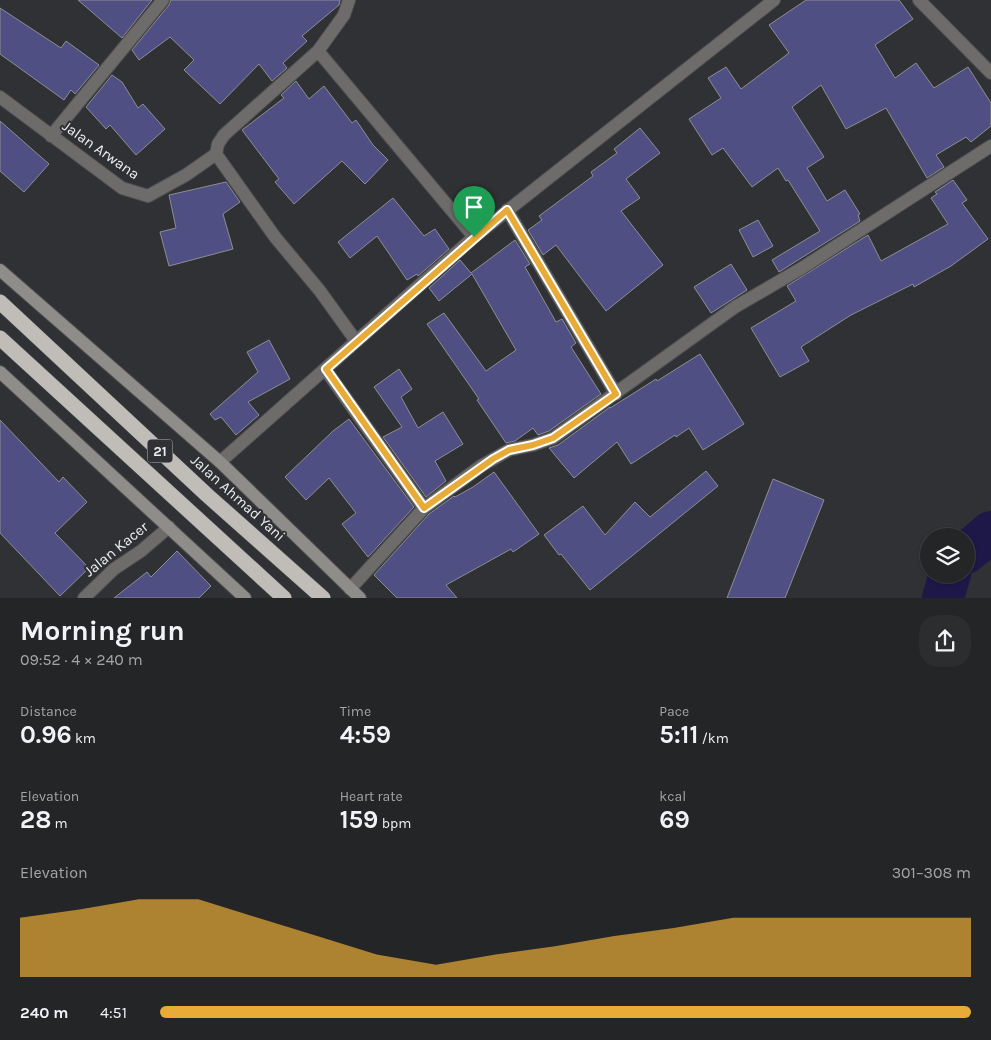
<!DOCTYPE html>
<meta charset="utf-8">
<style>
:root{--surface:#242527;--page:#2c2d2f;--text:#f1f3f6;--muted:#a3a5a7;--line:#414244;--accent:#e8ab37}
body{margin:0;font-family:Karla,sans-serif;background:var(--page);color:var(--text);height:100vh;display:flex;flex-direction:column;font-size:19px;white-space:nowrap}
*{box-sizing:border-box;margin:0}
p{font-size:16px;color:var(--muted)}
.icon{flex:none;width:28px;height:28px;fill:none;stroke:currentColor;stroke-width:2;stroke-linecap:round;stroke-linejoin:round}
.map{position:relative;height:598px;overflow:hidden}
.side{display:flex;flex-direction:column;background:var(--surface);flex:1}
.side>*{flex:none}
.buttons{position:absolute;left:920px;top:528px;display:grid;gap:10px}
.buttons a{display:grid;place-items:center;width:55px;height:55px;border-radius:50%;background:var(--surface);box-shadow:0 1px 4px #0004,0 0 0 1px var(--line);font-size:25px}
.pin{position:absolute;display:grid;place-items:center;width:42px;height:42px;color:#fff;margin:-51px -21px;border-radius:50% 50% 50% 0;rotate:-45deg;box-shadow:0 0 5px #0007}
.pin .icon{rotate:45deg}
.round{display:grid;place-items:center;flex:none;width:52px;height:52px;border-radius:20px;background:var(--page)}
.overview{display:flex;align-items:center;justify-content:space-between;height:85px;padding:0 20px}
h1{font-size:28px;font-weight:700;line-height:38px}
.metrics{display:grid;grid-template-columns:repeat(3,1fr);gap:8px;height:85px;padding:5px 20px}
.metrics div{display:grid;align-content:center}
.metrics b{font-size:25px;font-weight:700}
.metrics small{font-size:14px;font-weight:400}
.metrics p{font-size:14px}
.chart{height:140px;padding:10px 20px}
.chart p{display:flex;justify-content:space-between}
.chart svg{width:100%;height:90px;margin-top:5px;fill:var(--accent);opacity:.7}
ul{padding:0 20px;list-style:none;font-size:16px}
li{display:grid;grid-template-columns:80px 60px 1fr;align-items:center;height:38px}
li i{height:12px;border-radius:6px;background:var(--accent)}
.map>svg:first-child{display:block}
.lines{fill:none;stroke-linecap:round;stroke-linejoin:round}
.river{stroke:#1d1847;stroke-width:42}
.building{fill:#504f83;stroke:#8d8e92}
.street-casing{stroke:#4e4f52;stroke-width:14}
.secondary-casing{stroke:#4e4f52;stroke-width:14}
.highway-casing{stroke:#4e4f52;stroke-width:16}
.street{stroke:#6d6c6a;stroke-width:12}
.secondary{stroke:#8f8d8a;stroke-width:12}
.highway{stroke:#c0bdb9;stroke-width:15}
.route-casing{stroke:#fff;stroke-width:10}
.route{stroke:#e8ab37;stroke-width:6}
.labels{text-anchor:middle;stroke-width:4;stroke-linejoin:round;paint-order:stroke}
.shield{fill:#303134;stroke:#b4b4b7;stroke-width:1}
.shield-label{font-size:14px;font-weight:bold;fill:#ececef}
.street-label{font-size:15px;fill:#ececef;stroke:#303134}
</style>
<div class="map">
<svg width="991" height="598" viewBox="0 0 991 598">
<rect width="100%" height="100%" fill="#303134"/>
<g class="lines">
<path class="river" d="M 966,553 L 991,532
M 943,598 L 950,574"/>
</g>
<path class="building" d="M 78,0 L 152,0 L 122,38 Z
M 171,0 L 340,0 L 339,5 L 302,36 L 307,41 L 283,63 L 287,68 L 272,81 L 259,64 L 220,104 L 184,70 L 194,60 L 170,37 L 139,60 L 132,50 L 169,5 Z
M 806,0 L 899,0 L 913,19 L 875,45 L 895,78 L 916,63 L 934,88 L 968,67 L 991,103 L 991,126 L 971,142 L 966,137 L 936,155 L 944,167 L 927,178 L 886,108 L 846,129 L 821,85 L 792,107 L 824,157 L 807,168 L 827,201 L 845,190 L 860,214 L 858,215 L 860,221 L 779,272 L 772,260 L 820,231 L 788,180 L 786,181 L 778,168 L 752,187 L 723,148 L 712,155 L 689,119 L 721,98 L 708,78 L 726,67 L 741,89 L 789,53 L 769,25 Z
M 0,8 L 61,48 L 66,41 L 99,65 L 75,94 L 71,90 L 64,100 L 0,54 Z
M 112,75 L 122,82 L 138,108 L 143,104 L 165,129 L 136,155 L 110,125 L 106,129 L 86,107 Z
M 296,81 L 309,99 L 324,86 L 352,123 L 356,120 L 373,145 L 388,160 L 365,184 L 342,161 L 294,204 L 275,182 L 279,179 L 242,130 L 284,98 L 281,95 Z
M 0,121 L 49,164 L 24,192 L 0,171 Z
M 640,128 L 660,153 L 626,179 L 640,198 L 621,211 L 663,265 L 606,311 L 556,245 L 543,255 L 528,230 L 542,220 L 539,216 L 593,176 L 591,172 L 617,153 L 614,149 Z
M 953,180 L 967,200 L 962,203 L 988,239 L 951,266 L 914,287 L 913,284 L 851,315 L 801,347 L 809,361 L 780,377 L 751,328 L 796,301 L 787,286 L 868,235 L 881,261 L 948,224 L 931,198 L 937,194 L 935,192 Z
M 226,182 L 240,202 L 223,214 L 233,249 L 169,266 L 160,232 L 176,228 L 169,195 Z
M 393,198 L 424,236 L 435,229 L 449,249 L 418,276 L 417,274 L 407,280 L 377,236 L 350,258 L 338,242 Z
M 758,220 L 773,246 L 753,257 L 739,230 Z
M 515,240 L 530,264 L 525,267 L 556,322 L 562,319 L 576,343 L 571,347 L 601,394 L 549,431 L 538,435 L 533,428 L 515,441 L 506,443 L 477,400 L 479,399 L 427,324 L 444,313 L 486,371 L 516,350 L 472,274 L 439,301 L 429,288 L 460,260 L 471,273 Z
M 731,264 L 747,290 L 711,313 L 694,287 Z
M 269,340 L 290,379 L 248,402 L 259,415 L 236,435 L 221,417 L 215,420 L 210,414 L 258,372 L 247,352 Z
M 700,354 L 744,424 L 703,450 L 689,428 L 676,437 L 675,435 L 631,464 L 617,442 L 574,478 L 549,448 L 558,445 L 610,407 L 610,408 L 642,388 L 656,379 L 657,381 Z
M 399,369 L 412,389 L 401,397 L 418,428 L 443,412 L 463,444 L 435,461 L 446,481 L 426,497 L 383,437 L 402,427 L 374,387 Z
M 349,419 L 414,507 L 368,557 L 342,524 L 356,513 L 329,478 L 306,500 L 285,477 L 333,431 Z
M 0,420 L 59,482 L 63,477 L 87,502 L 55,533 L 89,568 L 60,596 L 0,533 Z
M 706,471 L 718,486 L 590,590 L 561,554 L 559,555 L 544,535 L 583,506 L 605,535 L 635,502 L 650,517 Z
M 494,472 L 539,534 L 513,552 L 511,549 L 446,585 L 457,598 L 397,598 L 374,575 L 429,514 L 454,496 L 455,497 L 473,487 Z
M 773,479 L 824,500 L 785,598 L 727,598 Z
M 177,551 L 211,586 L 199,598 L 114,598 L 147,572 L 151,577 Z"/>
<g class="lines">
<g class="street-casing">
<path id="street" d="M 349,0 L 344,15 L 318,51 L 474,237 L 774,0
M 919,0 L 991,73
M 0,97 L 122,188 L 148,196 L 186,175 L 216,154 L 218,144 L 224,135 L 318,51
M 51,136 L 163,0
M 216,154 L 275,237 L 320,291 L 356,341
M 507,210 L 616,394
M 325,369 L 424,508
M 220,462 L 474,237
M 350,589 L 424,508 L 481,466 L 509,450 L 533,445 L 553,438 L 735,307 L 802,268 L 991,146
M 84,598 L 114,569 L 141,551 L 169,527"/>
</g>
<g class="secondary-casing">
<path id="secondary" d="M 0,270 L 220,462 L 360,598
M 0,372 L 245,598"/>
</g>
<g class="highway-casing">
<path id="highway" d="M 0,302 L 207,495 L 323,598
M 0,338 L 284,598"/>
</g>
<use href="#street" class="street"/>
<use href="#secondary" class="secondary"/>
<use href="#highway" class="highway"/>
</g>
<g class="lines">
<g class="route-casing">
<path id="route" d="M 507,210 L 616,394 L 553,438 L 533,445 L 509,450 L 493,459 L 424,508 L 326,369 Z"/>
</g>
<use href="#route" class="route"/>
</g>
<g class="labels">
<rect class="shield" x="147.5" y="439.5" width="25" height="23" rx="4"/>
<g class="shield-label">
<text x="160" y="456">21</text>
</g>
<g class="street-label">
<text transform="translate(101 150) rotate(35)" y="5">Jalan Arwana</text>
<text transform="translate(238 498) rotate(42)" y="5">Jalan Ahmad Yani</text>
<text transform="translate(116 549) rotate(-39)" y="5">Jalan Kacer</text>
</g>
</g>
</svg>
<div class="buttons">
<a><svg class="icon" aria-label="layers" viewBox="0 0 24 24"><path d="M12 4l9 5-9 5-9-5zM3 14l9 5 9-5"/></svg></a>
</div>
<div class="pin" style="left:474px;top:237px;background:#1e9e55"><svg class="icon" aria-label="arrive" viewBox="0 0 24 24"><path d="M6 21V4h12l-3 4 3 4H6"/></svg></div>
</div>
<section class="side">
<div class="overview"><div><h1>Morning run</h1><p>09:52 · 4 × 240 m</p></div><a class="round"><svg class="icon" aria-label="share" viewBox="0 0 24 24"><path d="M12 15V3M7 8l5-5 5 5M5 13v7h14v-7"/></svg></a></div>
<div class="metrics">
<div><p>Distance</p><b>0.96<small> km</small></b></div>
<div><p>Time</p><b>4:59</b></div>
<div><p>Pace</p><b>5:11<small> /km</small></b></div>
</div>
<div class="metrics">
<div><p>Elevation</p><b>28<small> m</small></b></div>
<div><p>Heart rate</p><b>159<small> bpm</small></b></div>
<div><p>kcal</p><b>69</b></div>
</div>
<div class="chart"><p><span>Elevation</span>301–308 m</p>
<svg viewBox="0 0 160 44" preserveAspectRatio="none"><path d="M0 44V15L10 11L20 6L30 6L40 15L50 24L60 33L70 38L80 33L90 29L100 24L110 20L120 15L130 15L140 15L150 15L160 15V44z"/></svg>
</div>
<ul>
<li><b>240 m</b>4:51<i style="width:100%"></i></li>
</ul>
</section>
